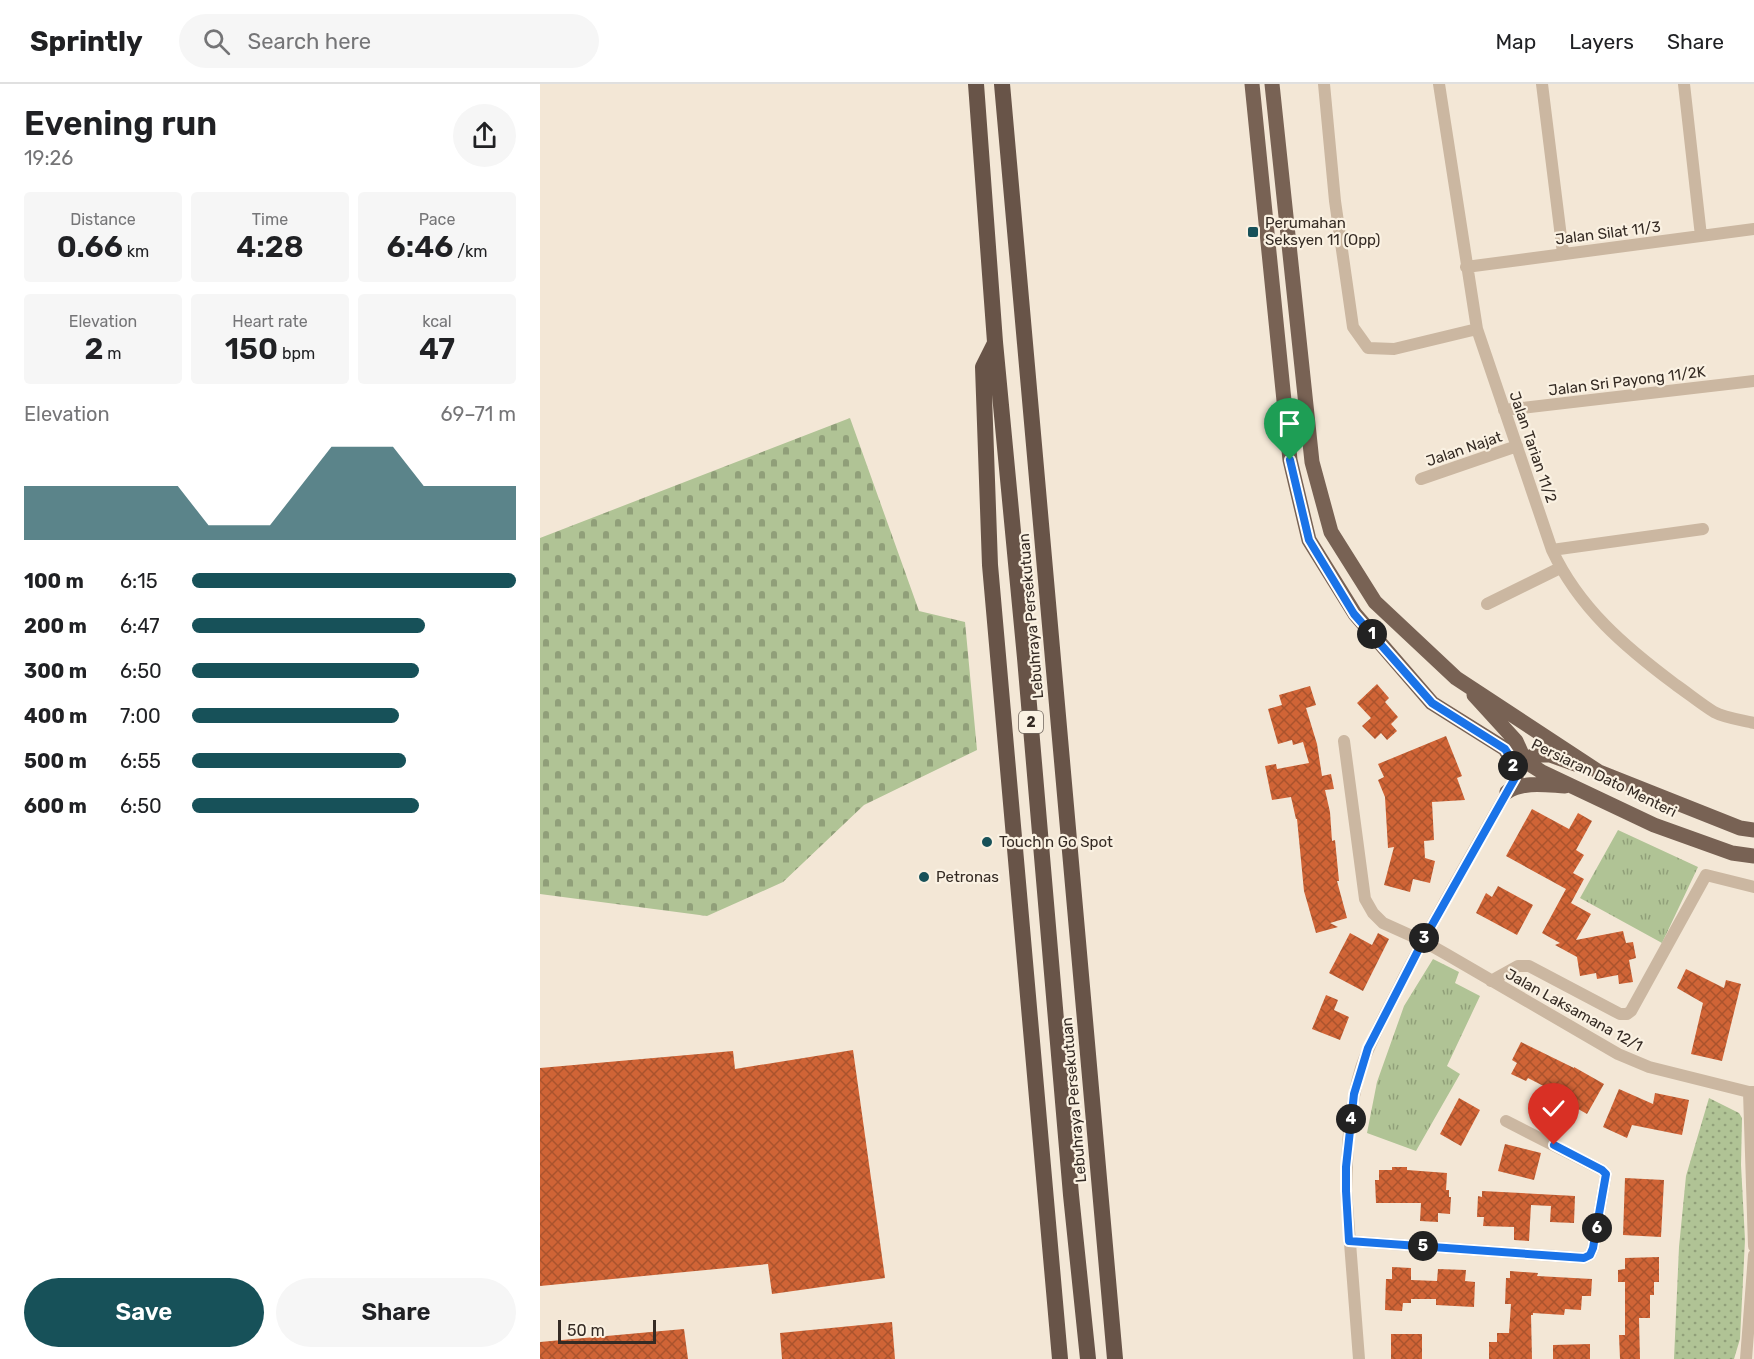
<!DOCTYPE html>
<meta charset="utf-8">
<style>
:root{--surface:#fff;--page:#f6f6f6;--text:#202124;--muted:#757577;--line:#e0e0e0;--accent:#175159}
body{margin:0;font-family:Rubik,sans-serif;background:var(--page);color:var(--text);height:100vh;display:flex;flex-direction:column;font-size:22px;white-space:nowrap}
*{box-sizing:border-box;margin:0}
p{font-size:20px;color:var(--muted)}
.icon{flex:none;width:33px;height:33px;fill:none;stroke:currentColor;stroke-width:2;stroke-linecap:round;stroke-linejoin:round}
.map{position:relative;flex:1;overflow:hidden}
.panel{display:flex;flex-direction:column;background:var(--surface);width:540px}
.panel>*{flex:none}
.scale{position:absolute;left:18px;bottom:15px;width:98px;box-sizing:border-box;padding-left:6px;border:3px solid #352b24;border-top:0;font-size:16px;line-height:21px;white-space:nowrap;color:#352b24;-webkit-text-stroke:4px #faf1e2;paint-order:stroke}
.pin{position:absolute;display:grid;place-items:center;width:51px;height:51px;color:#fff;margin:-62px -26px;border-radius:50% 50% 50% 0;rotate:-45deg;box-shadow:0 0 6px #0007}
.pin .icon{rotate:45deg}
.km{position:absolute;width:30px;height:30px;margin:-15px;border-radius:50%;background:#222;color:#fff;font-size:16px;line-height:30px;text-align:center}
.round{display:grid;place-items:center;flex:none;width:63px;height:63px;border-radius:32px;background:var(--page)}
.headline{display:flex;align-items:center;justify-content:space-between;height:102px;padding:0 24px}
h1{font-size:33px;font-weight:600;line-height:45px}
.stats{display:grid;grid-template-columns:repeat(3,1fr);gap:9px;height:102px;padding:6px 24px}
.stats div{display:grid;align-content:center;border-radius:6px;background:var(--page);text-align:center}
.stats b{font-size:30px;font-weight:600}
.stats small{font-size:16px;font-weight:400}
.stats p{font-size:16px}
.chart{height:168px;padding:12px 24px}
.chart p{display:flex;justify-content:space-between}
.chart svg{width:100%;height:108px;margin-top:6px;fill:var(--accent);opacity:.7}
.button{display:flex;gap:12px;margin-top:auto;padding:12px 24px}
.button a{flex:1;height:69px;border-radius:36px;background:var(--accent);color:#fff;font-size:24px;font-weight:600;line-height:69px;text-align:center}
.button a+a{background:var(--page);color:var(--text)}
ul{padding:0 24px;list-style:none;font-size:20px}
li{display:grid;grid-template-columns:96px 72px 1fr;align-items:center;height:45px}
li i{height:15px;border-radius:8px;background:var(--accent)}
header{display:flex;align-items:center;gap:36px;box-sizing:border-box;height:84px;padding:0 30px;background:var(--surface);border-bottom:2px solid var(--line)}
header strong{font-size:28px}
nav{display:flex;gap:33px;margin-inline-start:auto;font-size:21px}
.search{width:420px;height:54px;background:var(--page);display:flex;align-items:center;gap:15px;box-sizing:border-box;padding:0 21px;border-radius:33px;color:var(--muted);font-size:22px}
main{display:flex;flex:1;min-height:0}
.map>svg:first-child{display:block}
.grass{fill:url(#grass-tufts)}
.cemetery{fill:url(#cemetery-stones)}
.park{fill:url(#park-dots)}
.building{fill:url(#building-cross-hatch)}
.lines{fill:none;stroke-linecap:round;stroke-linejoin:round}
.minor{stroke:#cbb7a1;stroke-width:12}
.primary{stroke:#786254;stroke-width:15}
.trunk{stroke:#685448;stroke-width:16}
.route-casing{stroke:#fff;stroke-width:12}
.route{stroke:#1a73e8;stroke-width:8}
.poi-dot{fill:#175159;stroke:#faf1e2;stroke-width:2}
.labels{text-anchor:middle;stroke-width:4.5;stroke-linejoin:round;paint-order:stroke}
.shield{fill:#faf1e2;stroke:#70665d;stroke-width:1.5}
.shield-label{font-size:14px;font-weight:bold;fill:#352b24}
.poi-label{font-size:15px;fill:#352b24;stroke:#faf1e2;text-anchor:start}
.street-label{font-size:15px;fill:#352b24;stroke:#faf1e2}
</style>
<header>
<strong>Sprintly</strong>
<div class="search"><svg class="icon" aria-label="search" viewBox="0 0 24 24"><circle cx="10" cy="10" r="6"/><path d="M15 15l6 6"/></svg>Search here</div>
<nav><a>Map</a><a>Layers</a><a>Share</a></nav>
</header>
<main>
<section class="panel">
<div class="headline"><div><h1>Evening run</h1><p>19:26</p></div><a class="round"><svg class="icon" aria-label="share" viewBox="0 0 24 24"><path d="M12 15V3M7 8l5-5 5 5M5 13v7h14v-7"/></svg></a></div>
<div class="stats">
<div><p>Distance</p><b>0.66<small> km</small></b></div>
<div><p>Time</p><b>4:28</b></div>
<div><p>Pace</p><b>6:46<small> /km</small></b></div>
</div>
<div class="stats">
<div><p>Elevation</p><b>2<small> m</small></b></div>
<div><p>Heart rate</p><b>150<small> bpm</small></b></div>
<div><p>kcal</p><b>47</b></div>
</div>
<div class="chart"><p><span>Elevation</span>69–71 m</p>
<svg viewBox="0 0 160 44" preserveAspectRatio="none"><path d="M0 44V22L10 22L20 22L30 22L40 22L50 22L60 38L70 38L80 38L90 22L100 6L110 6L120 6L130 22L140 22L150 22L160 22V44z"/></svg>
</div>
<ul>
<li><b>100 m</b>6:15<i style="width:100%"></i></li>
<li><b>200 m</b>6:47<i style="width:72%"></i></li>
<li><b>300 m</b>6:50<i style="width:70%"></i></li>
<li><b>400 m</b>7:00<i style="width:64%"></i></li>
<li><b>500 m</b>6:55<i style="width:66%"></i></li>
<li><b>600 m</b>6:50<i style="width:70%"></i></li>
</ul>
<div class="button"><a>Save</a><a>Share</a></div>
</section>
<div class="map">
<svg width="1214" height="1275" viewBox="0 0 1214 1275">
<defs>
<pattern id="grass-tufts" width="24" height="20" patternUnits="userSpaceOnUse" patternTransform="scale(1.5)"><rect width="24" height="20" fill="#b0c395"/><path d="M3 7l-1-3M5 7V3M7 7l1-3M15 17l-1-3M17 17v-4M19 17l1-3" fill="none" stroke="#909f79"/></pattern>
<pattern id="cemetery-stones" width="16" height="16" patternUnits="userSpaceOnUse" patternTransform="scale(1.5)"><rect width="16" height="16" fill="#b0c395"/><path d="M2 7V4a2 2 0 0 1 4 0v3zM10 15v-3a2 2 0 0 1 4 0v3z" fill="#909f79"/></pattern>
<pattern id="park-dots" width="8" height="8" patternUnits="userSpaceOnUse" patternTransform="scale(1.5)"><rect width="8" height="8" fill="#b0c395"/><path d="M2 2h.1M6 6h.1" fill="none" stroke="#909f79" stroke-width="1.8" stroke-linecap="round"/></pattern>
<pattern id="building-cross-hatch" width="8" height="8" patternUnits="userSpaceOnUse" patternTransform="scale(1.5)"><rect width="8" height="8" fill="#d06436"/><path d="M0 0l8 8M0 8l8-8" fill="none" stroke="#aa532d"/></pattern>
</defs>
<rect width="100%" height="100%" fill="#f3e7d6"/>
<path class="grass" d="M 1078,746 L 1158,783 L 1122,859 L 1040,814 Z
M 893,875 L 919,888 L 915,899 L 940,912 L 907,982 L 920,990 L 876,1067 L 827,1049 L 837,998 L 864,922 Z"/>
<path class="cemetery" d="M 310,334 L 379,527 L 425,538 L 437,666 L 324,721 L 243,798 L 167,832 L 0,810 L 0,454 Z"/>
<path class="park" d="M 1169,1014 L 1199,1029 L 1202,1034 L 1201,1081 L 1205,1156 L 1200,1255 L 1194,1275 L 1134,1275 L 1139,1163 L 1146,1092 Z"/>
<path class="building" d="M 837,600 L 849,614 L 845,618 L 858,633 L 851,640 L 857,647 L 847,656 L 841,649 L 835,655 L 822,642 L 831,634 L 817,619 Z
M 770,602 L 776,621 L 766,624 L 777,660 L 782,692 L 791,690 L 794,705 L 785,706 L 790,728 L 792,757 L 795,756 L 799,797 L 797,797 L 807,834 L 790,839 L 798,843 L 776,849 L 764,807 L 757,735 L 756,735 L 751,713 L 732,716 L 725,682 L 736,680 L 737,685 L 769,679 L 763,658 L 753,661 L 752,656 L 738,660 L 728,625 L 742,621 L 739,611 Z
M 906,652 L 922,692 L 917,694 L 925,716 L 892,718 L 894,756 L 884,757 L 885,774 L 895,777 L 890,799 L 873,795 L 870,808 L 844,801 L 854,763 L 848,764 L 845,713 L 838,696 L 844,693 L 838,680 Z
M 992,725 L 1029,745 L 1038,729 L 1052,737 L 1036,766 L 1044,771 L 1033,789 L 1044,795 L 1031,819 L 1051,830 L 1036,856 L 1083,847 L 1086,859 L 1093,858 L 1096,874 L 1089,876 L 1093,898 L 1079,900 L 1078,891 L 1057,895 L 1056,889 L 1040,892 L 1037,873 L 1015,861 L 1020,859 L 1002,849 L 1026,805 L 966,772 Z
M 958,802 L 993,821 L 977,851 L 936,829 L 946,809 L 952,813 Z
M 810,849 L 832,861 L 838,849 L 849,855 L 823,907 L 789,889 Z
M 1146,885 L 1184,904 L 1186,896 L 1201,900 L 1182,977 L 1151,970 L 1163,919 L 1137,904 Z
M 786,911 L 798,916 L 794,926 L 809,933 L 800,956 L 772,945 Z
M 981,958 L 1034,984 L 1034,983 L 1064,1000 L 1047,1030 L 1017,1013 L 1019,1010 L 988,994 L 986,997 L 971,990 L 977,979 L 972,976 Z
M 313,966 L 345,1194 L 232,1210 L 228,1180 L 0,1202 L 0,984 L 193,967 L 195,985 Z
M 1079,1005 L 1113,1020 L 1115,1009 L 1149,1016 L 1142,1051 L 1092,1041 L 1087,1054 L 1063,1043 Z
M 919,1014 L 940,1026 L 921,1062 L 900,1050 Z
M 965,1060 L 1001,1069 L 994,1096 L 958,1087 Z
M 852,1083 L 867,1083 L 867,1086 L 907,1089 L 906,1106 L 909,1106 L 909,1113 L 911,1113 L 910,1130 L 898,1129 L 898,1138 L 880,1137 L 881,1119 L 836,1119 L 835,1096 L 839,1096 L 839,1086 L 852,1086 Z
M 1085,1094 L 1124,1096 L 1121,1153 L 1083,1151 Z
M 942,1107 L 1035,1112 L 1034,1139 L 1010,1138 L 1011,1122 L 991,1121 L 989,1157 L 974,1156 L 974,1143 L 943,1142 L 944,1133 L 937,1133 L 938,1112 L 942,1113 Z
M 1119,1173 L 1119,1198 L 1114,1198 L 1114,1211 L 1110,1211 L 1110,1234 L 1099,1234 L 1100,1275 L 1080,1275 L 1079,1251 L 1085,1251 L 1085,1198 L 1078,1198 L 1078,1186 L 1085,1185 L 1085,1174 Z
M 852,1183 L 871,1184 L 871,1196 L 897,1197 L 898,1185 L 926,1186 L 925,1197 L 935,1198 L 934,1223 L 896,1221 L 896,1215 L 871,1215 L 871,1219 L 863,1219 L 862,1227 L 845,1226 L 846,1195 L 852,1195 Z
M 970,1187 L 998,1189 L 997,1192 L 1052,1195 L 1051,1212 L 1042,1212 L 1041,1226 L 1025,1225 L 1024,1231 L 993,1229 L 993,1231 L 991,1231 L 992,1275 L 949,1275 L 949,1258 L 957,1258 L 957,1249 L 969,1249 L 971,1220 L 965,1220 L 966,1194 L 970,1194 Z
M 352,1238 L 355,1275 L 242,1275 L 240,1249 Z
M 144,1245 L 148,1275 L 0,1275 L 0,1258 Z
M 851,1250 L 882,1250 L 882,1275 L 851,1275 Z
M 1050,1260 L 1050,1275 L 1013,1275 L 1013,1261 Z"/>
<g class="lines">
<path class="minor" d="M 784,0 L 795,117 L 813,243 L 828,264 L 854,265 L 937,245
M 899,0 L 937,245 L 1012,466 C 1039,524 1085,563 1136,601 C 1149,610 1161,620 1174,628 C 1185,634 1202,636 1214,639
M 1002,0 L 1023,169
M 1144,0 L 1161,152
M 926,183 L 1214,145
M 964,326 L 1214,297
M 881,395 L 977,362
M 1012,466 L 1163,445
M 947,520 L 1020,484
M 804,657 L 825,815 L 833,829 L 843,839 L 883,857 L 906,870 L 1078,970 L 1109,983 L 1209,1008 L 1214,1008
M 951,897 L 978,882 L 989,882 L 1080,930 L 1087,930 L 1091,927 L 1166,791 L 1214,803
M 1209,1008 L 1214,1162
M 809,1157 L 1044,1174 L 1050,1171 L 1053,1164 L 1066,1090 L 1062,1086 L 966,1037
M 819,1275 L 806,1107 C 807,1068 809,1022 821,984 C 831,954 848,926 862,897 C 896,831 934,766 971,701
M 1206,1275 L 1214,1171"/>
<path class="primary" d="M 712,0 L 750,376 L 769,456 L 815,530 L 892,619 L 1002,688 L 1114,741 L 1192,769 L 1214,772
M 732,0 L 772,378 L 791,448 L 835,518 L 916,594 L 1059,688 L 1200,744 L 1214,746
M 934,611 L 976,657 L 985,677
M 965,665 L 971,674 L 976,694
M 985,677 L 994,671 L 1010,671 L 1038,681
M 967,708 C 984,697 1006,701 1025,702"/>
<path class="trunk" d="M 436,0 L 455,258 L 485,574 L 531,1111 L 548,1275
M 462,0 L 575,1275
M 455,259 L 443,283 L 450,481 L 520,1275"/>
</g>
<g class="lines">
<g class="route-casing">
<path id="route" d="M 750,376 L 769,456 L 814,530 L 892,619 L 965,665 L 971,674 L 975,694 L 883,857 L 828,964 L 814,1010 L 806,1083 L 806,1107 L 809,1157 L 1044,1174 L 1050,1171 L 1053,1164 L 1066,1090 L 1062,1086 L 1014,1061"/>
</g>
<use href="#route" class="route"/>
</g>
<g class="poi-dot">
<rect x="707" y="142" width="12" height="12" rx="3"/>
<circle cx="447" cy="758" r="6"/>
<circle cx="384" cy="793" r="6"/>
</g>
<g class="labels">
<rect class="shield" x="479" y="627" width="24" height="22" rx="4.5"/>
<g class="shield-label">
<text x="491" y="643">2</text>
</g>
<g class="poi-label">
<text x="725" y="144">Perumahan<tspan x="725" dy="17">Seksyen 11 (Opp)</tspan></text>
<text x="459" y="763">Touch n Go Spot</text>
<text x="396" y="798">Petronas</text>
</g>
<g class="street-label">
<text transform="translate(1068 149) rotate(-7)" y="5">Jalan Silat 11/3</text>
<text transform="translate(1087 297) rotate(-7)" y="5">Jalan Sri Payong 11/2K</text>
<text transform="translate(993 363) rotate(71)" y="5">Jalan Tarian 11/2</text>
<text transform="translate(924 365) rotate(-19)" y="5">Jalan Najat</text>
<text transform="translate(491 532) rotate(-95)" y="5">Lebuhraya Persekutuan</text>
<text transform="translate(1064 694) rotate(26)" y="5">Persiaran Dato Menteri</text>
<text transform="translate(1034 926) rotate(29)" y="5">Jalan Laksamana 12/1</text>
<text transform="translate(534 1016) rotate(-95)" y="5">Lebuhraya Persekutuan</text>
</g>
</g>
</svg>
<div class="scale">50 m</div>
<div class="pin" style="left:750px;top:376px;background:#1e9e55"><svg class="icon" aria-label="arrive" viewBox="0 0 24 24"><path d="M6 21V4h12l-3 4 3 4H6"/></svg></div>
<div class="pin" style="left:1014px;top:1061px;background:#d93025"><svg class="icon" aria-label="check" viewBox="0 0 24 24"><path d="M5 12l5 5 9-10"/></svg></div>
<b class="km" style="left:832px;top:550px">1</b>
<b class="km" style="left:973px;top:682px">2</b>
<b class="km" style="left:884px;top:854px">3</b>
<b class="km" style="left:811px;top:1035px">4</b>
<b class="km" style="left:883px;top:1162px">5</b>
<b class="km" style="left:1057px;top:1144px">6</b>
</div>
</main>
